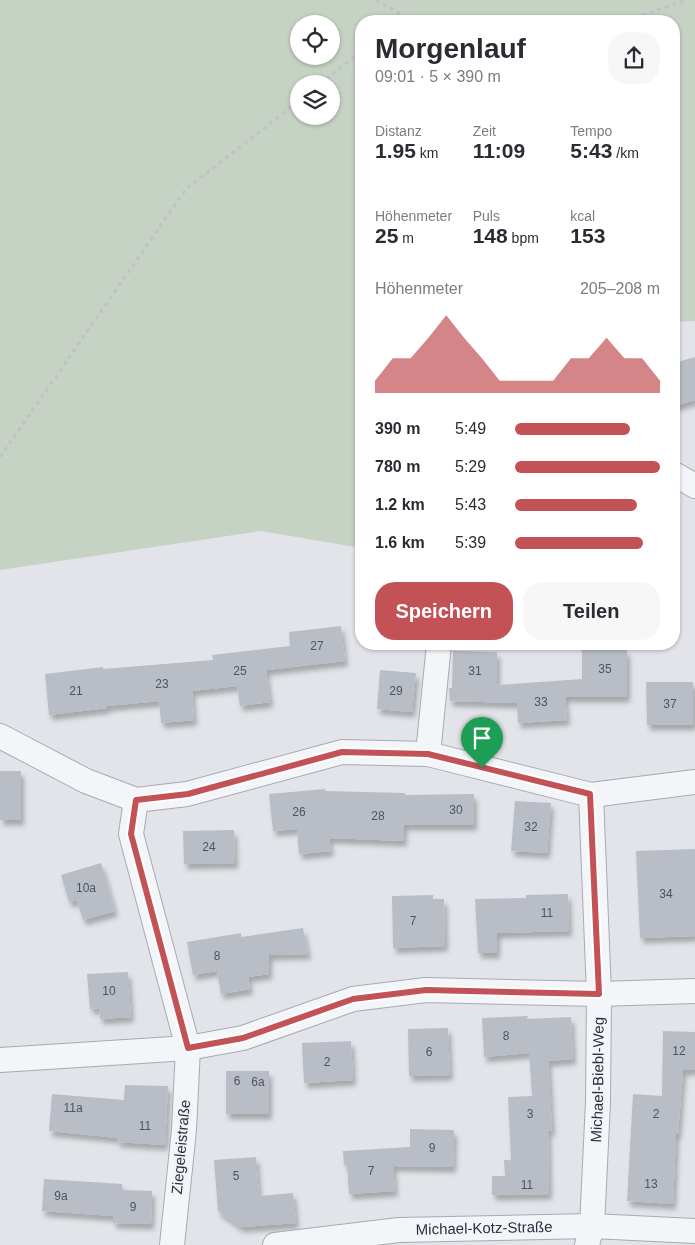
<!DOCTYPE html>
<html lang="de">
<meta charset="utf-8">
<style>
:root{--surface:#fff;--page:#f7f7f7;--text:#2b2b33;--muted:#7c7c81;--accent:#c35257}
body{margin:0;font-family:Arial,sans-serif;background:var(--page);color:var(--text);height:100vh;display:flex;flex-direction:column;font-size:19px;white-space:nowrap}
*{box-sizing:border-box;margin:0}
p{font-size:16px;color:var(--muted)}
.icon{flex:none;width:28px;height:28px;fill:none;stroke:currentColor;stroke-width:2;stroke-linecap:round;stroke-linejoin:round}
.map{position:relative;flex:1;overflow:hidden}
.details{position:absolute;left:355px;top:15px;width:325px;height:635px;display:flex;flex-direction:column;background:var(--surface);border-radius:20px;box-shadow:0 1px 4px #0004}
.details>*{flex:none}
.buttons{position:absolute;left:290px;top:15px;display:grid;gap:10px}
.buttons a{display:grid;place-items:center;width:50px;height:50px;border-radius:50%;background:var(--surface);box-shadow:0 1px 4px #0004;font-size:25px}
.pin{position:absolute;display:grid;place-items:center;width:42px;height:42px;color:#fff;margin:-51px -21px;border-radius:50% 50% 50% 0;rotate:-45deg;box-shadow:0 0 5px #0007}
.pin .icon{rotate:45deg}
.round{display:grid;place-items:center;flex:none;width:52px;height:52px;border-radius:20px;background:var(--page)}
.summary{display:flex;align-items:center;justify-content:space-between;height:85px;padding:0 20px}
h1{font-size:28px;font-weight:700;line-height:38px}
.stats{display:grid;grid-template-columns:repeat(3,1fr);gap:8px;height:85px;padding:5px 20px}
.stats div{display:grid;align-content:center}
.stats b{font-size:21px;font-weight:700}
.stats small{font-size:14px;font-weight:400}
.stats p{font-size:14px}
.chart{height:140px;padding:10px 20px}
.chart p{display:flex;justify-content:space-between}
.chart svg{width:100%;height:90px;margin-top:5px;fill:var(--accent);opacity:.7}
.button{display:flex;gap:10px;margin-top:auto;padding:10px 20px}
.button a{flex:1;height:58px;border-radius:20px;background:var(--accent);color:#fff;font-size:20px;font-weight:700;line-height:58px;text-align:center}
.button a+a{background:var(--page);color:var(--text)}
ul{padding:0 20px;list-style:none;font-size:16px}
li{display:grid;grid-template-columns:80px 60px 1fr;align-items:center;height:38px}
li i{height:12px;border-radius:6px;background:var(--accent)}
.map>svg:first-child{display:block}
.green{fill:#c6d2c4;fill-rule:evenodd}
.building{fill:#b9bdc5;filter:url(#shadow)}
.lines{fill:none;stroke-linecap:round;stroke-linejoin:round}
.minor-casing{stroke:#a7aab3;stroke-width:26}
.path{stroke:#c0c2c8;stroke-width:3;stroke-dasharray:4 4;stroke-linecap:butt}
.minor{stroke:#f4f5f8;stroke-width:24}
.route-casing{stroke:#fff;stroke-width:10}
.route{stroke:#c35257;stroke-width:6}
.labels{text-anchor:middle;stroke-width:4;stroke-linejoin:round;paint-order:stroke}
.number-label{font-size:12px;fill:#4e5360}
.street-label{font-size:15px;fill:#2b303f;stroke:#f1f3f6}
</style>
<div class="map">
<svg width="695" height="1245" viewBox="0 0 695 1245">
<defs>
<filter id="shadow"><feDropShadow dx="3" dy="5.5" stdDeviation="2.5" flood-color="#0004"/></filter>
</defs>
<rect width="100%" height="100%" fill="#e2e4e9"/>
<path class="green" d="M 0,0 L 695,0 L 695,321 L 674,322 L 674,21 L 361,21 L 361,548 L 261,531 L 0,570 ZM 299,24 L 331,24 L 331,56 L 299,56 ZM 299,84 L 331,84 L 331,116 L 299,116 Z"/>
<path class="building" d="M 695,357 L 695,400 L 674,406 L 674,363 Z
M 341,626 L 345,661 L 266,670 L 270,702 L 240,706 L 237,686 L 192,691 L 194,720 L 161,723 L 159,701 L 107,706 L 107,708 L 49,715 L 45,674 L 103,667 L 103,669 L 213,660 L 212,655 L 290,646 L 289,632 Z
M 582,644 L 617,644 L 617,650 L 627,650 L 627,697 L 565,697 L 567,720 L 518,723 L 517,703 L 450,701 L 449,688 L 452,688 L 453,651 L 497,652 L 497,685 L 582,679 Z
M 380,670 L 416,673 L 412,712 L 377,709 Z
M 646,682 L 693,682 L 693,725 L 647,725 Z
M 0,771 L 21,771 L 21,820 L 0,820 Z
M 325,789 L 325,791 L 405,793 L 405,795 L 474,794 L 474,825 L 404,825 L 404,841 L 329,838 L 331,851 L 299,854 L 297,829 L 273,831 L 269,794 Z
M 515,801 L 551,803 L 547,853 L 511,851 Z
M 234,830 L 235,863 L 184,864 L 183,831 Z
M 695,849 L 695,936 L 640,938 L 636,851 Z
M 101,863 L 115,911 L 83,920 L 77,900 L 69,902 L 61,875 Z
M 568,894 L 569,931 L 497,933 L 497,953 L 478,953 L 475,899 L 526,898 L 526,895 Z
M 433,895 L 433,899 L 444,899 L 445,946 L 393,948 L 392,896 Z
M 303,928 L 308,954 L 269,955 L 269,974 L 248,977 L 250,989 L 221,994 L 217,971 L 193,975 L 187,942 L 241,933 L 241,937 Z
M 128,972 L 131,1017 L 100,1019 L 99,1008 L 90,1009 L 87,974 Z
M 528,1016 L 527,1019 L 571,1017 L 573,1059 L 548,1061 L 552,1130 L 548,1131 L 549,1194 L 492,1195 L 492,1176 L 505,1176 L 504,1160 L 511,1160 L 508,1097 L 532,1096 L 529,1053 L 484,1057 L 482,1018 Z
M 448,1028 L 450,1075 L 409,1076 L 408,1029 Z
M 663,1031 L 695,1032 L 695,1070 L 683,1070 L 678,1134 L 676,1134 L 673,1204 L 627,1201 L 633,1094 L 662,1096 Z
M 351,1041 L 353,1080 L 304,1083 L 302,1043 Z
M 226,1071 L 269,1071 L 269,1114 L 226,1114 Z
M 125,1085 L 168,1086 L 165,1145 L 117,1142 L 118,1138 L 49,1131 L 52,1094 L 124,1100 Z
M 410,1129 L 454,1130 L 453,1167 L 393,1166 L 395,1191 L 349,1194 L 347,1165 L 344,1165 L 343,1151 L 410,1147 Z
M 256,1157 L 259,1196 L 293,1193 L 296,1223 L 241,1227 L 218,1211 L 214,1160 Z
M 44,1179 L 122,1184 L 122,1190 L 152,1191 L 151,1224 L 113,1223 L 113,1216 L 42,1211 Z"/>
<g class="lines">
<g class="minor-casing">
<g id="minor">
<path d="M 674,474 L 695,486"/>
<path d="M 0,736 L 86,781 L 136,800 L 187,794 L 342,752 L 428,754 L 591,795 L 695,782"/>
<path d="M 428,754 L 439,644"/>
<path d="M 136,800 L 131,834 L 188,1048 L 184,1130 L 172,1245"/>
<path d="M 0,1060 L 188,1048 L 243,1038 L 353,999 L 426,990 L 599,994 L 695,991"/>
<path id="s1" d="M 275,1245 L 399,1230 L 592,1226 L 695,1231"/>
<path id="s2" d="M 587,1245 L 592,1226 L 598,1102 L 599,994 L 591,795"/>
</g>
</g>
<path class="path" d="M 376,0 L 413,21
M 400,21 L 405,17
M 627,21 L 686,0
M 320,84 L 361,52
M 0,457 L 186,189 L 299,101"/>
<use href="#minor" class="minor"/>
</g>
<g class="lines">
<g class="route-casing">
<path id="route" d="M 342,752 L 428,754 L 590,794 L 599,994 L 426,990 L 353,999 L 243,1038 L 188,1048 L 131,834 L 136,800 L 188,794 Z"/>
</g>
<use href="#route" class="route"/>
</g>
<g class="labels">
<g class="number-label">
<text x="317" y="650">27</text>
<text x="605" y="673">35</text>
<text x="240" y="675">25</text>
<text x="475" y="675">31</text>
<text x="162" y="688">23</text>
<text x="76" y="695">21</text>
<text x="396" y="695">29</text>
<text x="541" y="706">33</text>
<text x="670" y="708">37</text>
<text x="456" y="814">30</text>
<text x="299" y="816">26</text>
<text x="378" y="820">28</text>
<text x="531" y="831">32</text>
<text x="209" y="851">24</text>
<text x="86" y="892">10a</text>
<text x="666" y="898">34</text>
<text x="547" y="917">11</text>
<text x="413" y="925">7</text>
<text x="217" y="960">8</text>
<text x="109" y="995">10</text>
<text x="506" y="1040">8</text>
<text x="679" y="1055">12</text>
<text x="429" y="1056">6</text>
<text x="327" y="1066">2</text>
<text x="237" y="1085">6</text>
<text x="258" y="1086">6a</text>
<text x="73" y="1112">11a</text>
<text x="530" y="1118">3</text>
<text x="656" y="1118">2</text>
<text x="145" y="1130">11</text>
<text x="432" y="1152">9</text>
<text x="371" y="1175">7</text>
<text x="236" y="1180">5</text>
<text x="651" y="1188">13</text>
<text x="527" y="1189">11</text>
<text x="61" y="1200">9a</text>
<text x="133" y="1211">9</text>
</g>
<g class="street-label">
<text dy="5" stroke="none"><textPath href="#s2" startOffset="166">Michael-Biebl-Weg</textPath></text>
<text transform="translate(181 1147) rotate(-85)" y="5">Ziegeleistraße</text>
<text dy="5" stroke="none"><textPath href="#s1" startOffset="210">Michael-Kotz-Straße</textPath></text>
</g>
</g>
</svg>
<div class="buttons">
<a><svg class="icon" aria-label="locate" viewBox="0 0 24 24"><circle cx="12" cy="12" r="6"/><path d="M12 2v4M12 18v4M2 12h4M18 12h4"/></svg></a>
<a><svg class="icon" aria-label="layers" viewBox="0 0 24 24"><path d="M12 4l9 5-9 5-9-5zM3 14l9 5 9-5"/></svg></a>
</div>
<div class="pin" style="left:482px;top:768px;background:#1e9e55"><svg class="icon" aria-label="arrive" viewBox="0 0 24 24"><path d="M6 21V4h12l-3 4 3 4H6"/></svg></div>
<section class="details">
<div class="summary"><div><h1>Morgenlauf</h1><p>09:01 · 5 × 390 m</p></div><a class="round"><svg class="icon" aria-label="share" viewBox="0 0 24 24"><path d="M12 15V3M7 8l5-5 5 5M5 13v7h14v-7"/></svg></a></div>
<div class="stats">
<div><p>Distanz</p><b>1.95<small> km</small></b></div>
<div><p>Zeit</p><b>11:09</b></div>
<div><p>Tempo</p><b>5:43<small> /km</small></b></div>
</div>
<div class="stats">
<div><p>Höhenmeter</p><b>25<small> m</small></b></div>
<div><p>Puls</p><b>148<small> bpm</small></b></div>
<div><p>kcal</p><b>153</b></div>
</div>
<div class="chart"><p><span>Höhenmeter</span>205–208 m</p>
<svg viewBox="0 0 160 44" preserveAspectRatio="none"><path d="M0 44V38L10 27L20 27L30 17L40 6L50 17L60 27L70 38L80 38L90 38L100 38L110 27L120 27L130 17L140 27L150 27L160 38V44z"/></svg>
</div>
<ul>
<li><b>390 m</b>5:49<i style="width:79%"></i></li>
<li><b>780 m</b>5:29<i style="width:100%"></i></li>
<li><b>1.2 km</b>5:43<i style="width:84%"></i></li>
<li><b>1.6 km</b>5:39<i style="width:88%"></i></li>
</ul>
<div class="button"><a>Speichern</a><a>Teilen</a></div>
</section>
</div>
